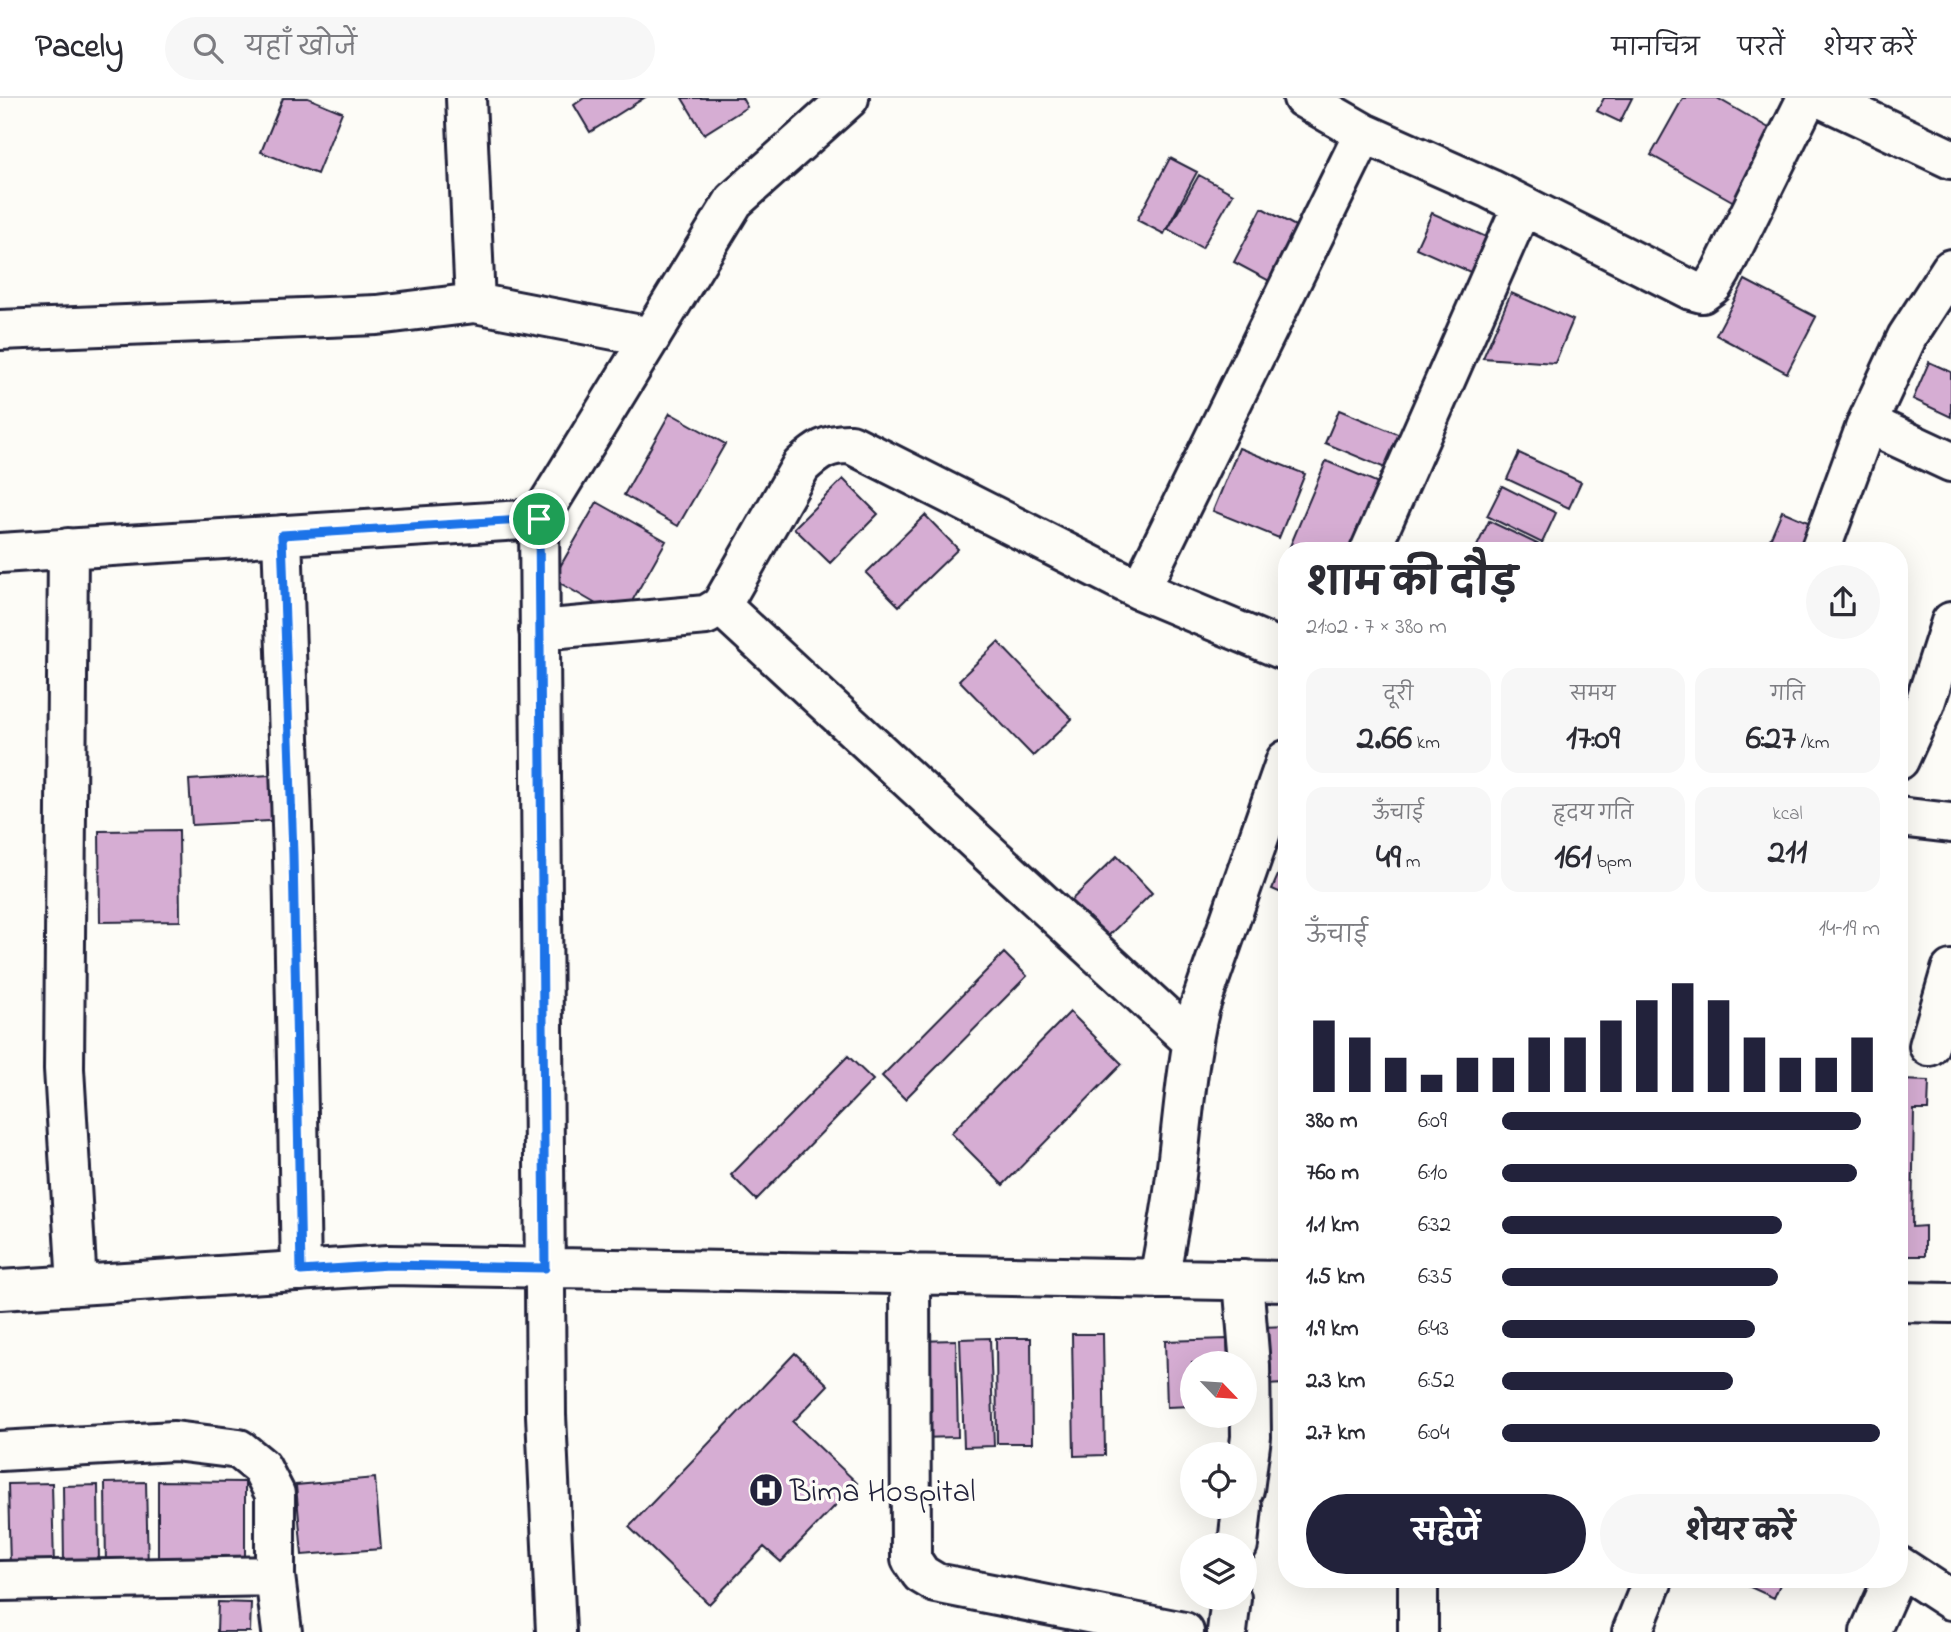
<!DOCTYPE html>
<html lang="hi">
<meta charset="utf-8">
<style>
:root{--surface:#fff;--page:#f7f7f7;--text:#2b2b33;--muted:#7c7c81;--line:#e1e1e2;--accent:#22223b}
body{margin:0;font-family:"Indie Flower","Playpen Sans Deva",sans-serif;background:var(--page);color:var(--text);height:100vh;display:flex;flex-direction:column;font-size:26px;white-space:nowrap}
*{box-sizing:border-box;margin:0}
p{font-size:23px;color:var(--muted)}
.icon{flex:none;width:38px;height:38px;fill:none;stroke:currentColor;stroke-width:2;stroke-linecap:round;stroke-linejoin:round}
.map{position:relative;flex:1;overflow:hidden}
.drawer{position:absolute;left:1278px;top:444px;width:630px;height:1046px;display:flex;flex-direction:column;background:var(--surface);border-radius:28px;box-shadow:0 7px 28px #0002}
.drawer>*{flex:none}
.needle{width:46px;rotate:115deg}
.fabs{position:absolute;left:1180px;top:1253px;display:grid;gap:14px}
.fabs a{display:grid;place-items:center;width:77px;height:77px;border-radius:50%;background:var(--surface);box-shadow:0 7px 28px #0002;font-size:35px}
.pin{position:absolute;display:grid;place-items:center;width:60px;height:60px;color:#fff;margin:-30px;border:4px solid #fff;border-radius:50%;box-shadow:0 2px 7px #0007}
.round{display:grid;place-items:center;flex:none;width:74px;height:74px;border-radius:37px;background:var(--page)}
.summary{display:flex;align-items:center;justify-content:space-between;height:119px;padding:0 28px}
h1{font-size:38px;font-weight:700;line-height:52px}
.metrics{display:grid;grid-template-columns:repeat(3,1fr);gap:10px;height:119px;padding:7px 28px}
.metrics div{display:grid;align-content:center;border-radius:18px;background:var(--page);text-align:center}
.metrics b{font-size:35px;font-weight:700}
.metrics small{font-size:19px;font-weight:400}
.metrics p{font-size:19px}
.chart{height:196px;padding:14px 28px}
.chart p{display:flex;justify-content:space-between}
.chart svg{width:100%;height:126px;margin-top:7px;stroke:var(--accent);stroke-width:6}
.button{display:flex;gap:14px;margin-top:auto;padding:14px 28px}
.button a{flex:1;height:80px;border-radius:42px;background:var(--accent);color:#fff;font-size:28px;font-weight:700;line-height:80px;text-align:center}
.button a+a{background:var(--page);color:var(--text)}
ul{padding:0 28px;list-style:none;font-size:23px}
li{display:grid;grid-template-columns:112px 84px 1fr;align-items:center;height:52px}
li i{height:18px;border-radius:9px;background:var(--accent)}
header{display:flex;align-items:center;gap:42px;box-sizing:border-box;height:98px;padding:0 35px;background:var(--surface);border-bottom:2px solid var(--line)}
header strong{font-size:33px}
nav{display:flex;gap:38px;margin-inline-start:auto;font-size:24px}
.search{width:490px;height:63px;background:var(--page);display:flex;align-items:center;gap:18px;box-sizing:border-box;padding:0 24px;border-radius:38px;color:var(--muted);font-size:26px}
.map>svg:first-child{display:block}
.building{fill:#d6add3;stroke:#22223b;stroke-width:2}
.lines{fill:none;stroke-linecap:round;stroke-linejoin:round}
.minor-casing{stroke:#22223b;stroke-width:44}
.minor{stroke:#fdfcf7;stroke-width:38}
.route-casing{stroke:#fff;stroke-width:14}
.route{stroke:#1a73e8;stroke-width:9}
.labels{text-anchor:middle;stroke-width:7;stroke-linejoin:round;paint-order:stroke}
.poi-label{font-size:32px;fill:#22223b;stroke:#fdfcf7;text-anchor:start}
</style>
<header>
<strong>Pacely</strong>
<div class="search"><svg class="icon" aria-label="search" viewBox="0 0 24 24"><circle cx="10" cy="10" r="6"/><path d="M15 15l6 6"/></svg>यहाँ खोजें</div>
<nav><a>मानचित्र</a><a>परतें</a><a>शेयर करें</a></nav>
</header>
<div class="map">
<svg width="1951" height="1534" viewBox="0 0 1951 1534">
<rect width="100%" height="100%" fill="#fdfcf7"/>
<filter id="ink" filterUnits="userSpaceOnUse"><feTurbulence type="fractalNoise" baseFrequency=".0143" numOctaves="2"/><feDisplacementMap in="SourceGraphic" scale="14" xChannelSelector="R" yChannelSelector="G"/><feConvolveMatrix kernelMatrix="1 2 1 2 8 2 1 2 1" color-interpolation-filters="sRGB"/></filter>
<g filter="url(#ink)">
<path class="building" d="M 283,0 L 308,0 L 342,14 L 317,76 L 261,54 Z
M 584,0 L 644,0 L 590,34 L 574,7 Z
M 682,0 L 742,0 L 747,9 L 704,36 Z
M 1604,0 L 1632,0 L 1620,24 L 1597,13 Z
M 1683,0 L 1717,0 L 1774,33 L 1734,104 L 1651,57 Z
M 1170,60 L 1197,74 L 1164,136 L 1137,122 Z
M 1199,77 L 1233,96 L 1202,150 L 1168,131 Z
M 1262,110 L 1301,131 L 1273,185 L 1234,164 Z
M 1432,115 L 1493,142 L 1477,177 L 1416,150 Z
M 1745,182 L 1816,219 L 1787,275 L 1716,237 Z
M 1511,195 L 1573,222 L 1555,265 L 1483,260 Z
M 1929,264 L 1951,274 L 1951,319 L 1913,301 Z
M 1339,312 L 1410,341 L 1397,375 L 1325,345 Z
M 670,315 L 725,346 L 678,428 L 624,397 Z
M 1239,350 L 1305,376 L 1279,440 L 1213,413 Z
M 1519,355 L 1581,384 L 1569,410 L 1507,381 Z
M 1326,363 L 1388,389 L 1360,453 L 1288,453 Z
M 843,381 L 878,416 L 830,465 L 794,430 Z
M 1502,388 L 1556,415 L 1542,445 L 1487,418 Z
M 597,404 L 666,443 L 622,521 L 553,481 Z
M 1782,413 L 1815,427 L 1803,453 L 1765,453 Z
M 925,417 L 958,451 L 899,508 L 866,475 Z
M 1489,423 L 1552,453 L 1487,453 L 1477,448 Z
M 998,544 L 1072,621 L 1033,658 L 959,582 Z
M 286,676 L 288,722 L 192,727 L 189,682 Z
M 179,732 L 180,823 L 100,824 L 99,733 Z
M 1117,758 L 1152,795 L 1099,847 L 1063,810 Z
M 1286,759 L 1286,797 L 1272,791 Z
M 1004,855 L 1027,878 L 905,1001 L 882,978 Z
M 1070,914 L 1122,966 L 1003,1087 L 951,1035 Z
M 848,958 L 873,982 L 756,1102 L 731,1077 Z
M 1899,982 L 1929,983 L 1928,1012 L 1914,1012 L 1912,1129 L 1925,1128 L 1925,1158 L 1899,1158 Z
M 1286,1228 L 1286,1286 L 1264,1287 L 1262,1229 Z
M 1072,1236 L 1103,1236 L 1105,1357 L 1074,1358 Z
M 990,1240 L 994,1348 L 964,1349 L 960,1241 Z
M 996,1240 L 1031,1240 L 1032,1345 L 997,1345 Z
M 1227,1241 L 1228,1265 L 1192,1265 L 1192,1308 L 1167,1309 L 1165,1243 Z
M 956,1242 L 958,1339 L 918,1340 L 916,1243 Z
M 795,1255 L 828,1287 L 793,1324 L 857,1385 L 781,1464 L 764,1449 L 709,1506 L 629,1429 Z
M 375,1380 L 381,1451 L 302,1457 L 296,1387 Z
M 158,1383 L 245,1384 L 245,1465 L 158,1465 Z
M 146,1384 L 148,1471 L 106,1472 L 105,1385 Z
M 52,1385 L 54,1469 L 10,1470 L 8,1386 Z
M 98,1387 L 99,1465 L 64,1466 L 63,1388 Z
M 1735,1482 L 1782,1482 L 1774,1500 Z
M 218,1504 L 251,1505 L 250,1534 L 217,1534 Z"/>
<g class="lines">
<g class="minor-casing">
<path id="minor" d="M 466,0 L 475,205
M 1303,0 L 1364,35 L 1490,91 L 1691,192 L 1702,195 L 1713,187 L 1721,174 L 1807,0
M 1821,0 L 1951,61
M 0,232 L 377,217 L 475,205 L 651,239
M 1867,325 L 1951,364
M 282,437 L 293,756 L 301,1173
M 68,450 L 64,971 L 77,1187
M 1370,453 L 1522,108
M 1820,453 L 1867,325 L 1907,239 L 1951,171
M 0,455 L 539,421
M 1140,492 L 1364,35
M 721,508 L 1192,943
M 539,532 L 706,517 L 721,508 L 801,368 C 817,353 828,345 851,346 L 1140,492 L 1286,553
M 1899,662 L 1925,605 L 1951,524
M 1899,719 L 1951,725
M 1929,948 L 1951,872
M 910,1175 L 911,1461 L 921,1476 L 936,1485 L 1184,1534
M 1159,1181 C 1164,1154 1169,1127 1173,1101 C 1182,1036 1185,972 1200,908 L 1286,662
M 1243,1182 L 1250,1267 L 1251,1339 L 1244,1392
M 0,1192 L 389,1167 L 1286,1183
M 1899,1204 L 1951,1205
M 0,1353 L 174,1343 L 239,1351 L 261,1369 L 275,1396 L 275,1478 L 282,1534
M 1238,1447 L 1242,1409
M 1899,1468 L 1951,1502
M 1418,1482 L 1418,1534
M 0,1483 L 275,1478
M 556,1534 L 546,1317 L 539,421 L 734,103 L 849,0
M 1227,1534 L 1231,1500
M 1632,1534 L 1653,1482
M 1870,1534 L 1893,1482"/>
</g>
<use href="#minor" class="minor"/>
</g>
</g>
<g class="lines" filter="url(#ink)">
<g class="route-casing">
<path id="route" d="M 539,421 L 545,1170 L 389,1167 L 301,1173 L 293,756 L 282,437 Z"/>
</g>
<use href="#route" class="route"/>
</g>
<defs>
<g id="hospital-disc" transform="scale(1.75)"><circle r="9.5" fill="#22223b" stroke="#fdfcf7"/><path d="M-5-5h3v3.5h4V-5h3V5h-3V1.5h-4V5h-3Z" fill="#fff"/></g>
</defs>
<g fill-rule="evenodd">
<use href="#hospital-disc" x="766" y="1392"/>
</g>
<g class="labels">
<g class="poi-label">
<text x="790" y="1403">Bima Hospital</text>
</g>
</g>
</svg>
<div class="fabs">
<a><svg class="needle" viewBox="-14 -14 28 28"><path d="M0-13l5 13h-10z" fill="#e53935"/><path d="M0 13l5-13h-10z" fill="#7c7c81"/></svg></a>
<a><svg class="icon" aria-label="locate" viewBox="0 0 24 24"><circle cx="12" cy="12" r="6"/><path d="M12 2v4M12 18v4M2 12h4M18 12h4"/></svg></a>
<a><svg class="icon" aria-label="layers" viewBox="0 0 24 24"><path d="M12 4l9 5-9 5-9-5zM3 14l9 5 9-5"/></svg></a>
</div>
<div class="pin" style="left:539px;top:421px;background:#1e9e55"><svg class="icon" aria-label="arrive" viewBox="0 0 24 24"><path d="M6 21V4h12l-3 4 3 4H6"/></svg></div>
<section class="drawer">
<div class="summary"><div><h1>शाम की दौड़</h1><p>21:02 · 7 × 380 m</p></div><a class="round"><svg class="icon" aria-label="share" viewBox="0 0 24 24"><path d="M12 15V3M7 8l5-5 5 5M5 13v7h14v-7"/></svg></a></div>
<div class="metrics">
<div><p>दूरी</p><b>2.66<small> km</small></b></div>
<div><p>समय</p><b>17:09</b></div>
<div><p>गति</p><b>6:27<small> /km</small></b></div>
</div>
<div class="metrics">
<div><p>ऊँचाई</p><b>49<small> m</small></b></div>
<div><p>हृदय गति</p><b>161<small> bpm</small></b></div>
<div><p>kcal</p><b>211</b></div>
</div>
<div class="chart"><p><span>ऊँचाई</span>14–19 m</p>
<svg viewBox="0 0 160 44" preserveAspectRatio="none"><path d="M5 44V19M15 44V25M25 44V32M35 44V38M45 44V32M55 44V32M65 44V25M75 44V25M85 44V19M95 44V12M105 44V6M115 44V12M125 44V25M135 44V32M145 44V32M155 44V25"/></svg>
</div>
<ul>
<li><b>380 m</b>6:09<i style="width:95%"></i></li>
<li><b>760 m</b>6:10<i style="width:94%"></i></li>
<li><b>1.1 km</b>6:32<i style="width:74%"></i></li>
<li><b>1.5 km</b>6:35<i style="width:73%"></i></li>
<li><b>1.9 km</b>6:43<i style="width:67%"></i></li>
<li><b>2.3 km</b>6:52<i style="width:61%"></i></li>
<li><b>2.7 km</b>6:04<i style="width:100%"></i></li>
</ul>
<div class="button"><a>सहेजें</a><a>शेयर करें</a></div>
</section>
</div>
